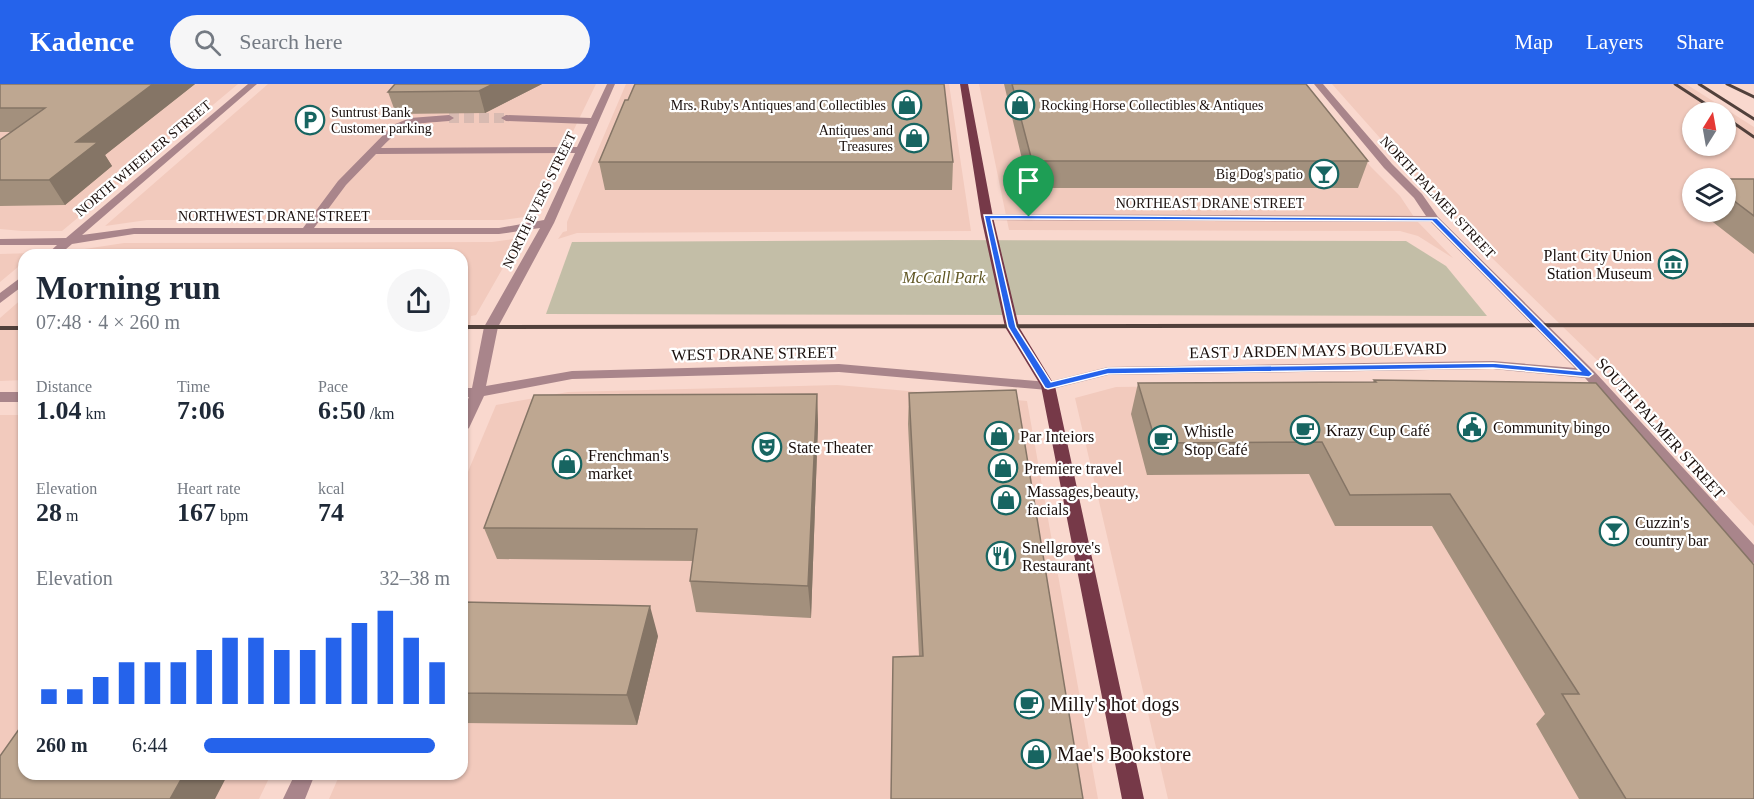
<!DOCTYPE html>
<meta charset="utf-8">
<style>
:root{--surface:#fff;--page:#f6f6f7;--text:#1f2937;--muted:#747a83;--accent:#2563eb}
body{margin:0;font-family:Georgia,serif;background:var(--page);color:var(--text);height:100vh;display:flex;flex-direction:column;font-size:22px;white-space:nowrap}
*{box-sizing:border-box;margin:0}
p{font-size:20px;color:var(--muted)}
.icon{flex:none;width:33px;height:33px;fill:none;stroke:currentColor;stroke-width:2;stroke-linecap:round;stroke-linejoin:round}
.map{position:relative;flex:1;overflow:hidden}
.panel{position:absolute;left:18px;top:165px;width:450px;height:531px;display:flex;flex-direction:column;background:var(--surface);border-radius:18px;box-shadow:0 2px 4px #0004}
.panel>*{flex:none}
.needle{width:39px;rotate:11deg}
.tools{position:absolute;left:1682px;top:18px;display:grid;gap:12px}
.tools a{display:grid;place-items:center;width:54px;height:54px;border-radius:50%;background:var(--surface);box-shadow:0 2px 4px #0004;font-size:30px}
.pin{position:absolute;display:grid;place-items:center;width:51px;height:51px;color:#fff;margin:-62px -26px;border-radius:50% 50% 50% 0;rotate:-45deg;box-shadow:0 0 6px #0007}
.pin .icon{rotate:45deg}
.round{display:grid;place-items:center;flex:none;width:63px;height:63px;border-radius:32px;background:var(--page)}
.headline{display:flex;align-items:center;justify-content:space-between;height:102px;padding:0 18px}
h1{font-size:33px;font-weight:800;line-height:45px}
.metrics{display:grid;grid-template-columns:repeat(3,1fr);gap:9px;height:102px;padding:6px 18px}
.metrics div{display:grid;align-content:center}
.metrics b{font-size:26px;font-weight:800}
.metrics small{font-size:16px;font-weight:400}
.metrics p{font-size:16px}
.chart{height:168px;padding:12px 18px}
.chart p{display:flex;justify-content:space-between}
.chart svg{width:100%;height:108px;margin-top:6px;stroke:var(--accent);stroke-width:6}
ul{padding:0 18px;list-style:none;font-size:20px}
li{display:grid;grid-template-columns:96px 72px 1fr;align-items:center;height:45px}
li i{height:15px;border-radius:8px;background:var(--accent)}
header{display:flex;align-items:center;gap:36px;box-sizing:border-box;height:84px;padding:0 30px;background:var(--accent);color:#fff}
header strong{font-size:28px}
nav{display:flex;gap:33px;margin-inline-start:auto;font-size:21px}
.search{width:420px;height:54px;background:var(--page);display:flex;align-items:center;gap:15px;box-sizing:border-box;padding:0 21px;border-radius:33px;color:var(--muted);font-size:22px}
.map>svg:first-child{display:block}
.built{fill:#f2cabd;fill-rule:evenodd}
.green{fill:#c3bea7}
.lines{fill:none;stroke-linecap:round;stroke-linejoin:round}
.minor-tunnel{stroke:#d8bab1;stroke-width:10;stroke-dasharray:10 5;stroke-linecap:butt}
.minor{fill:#a9858b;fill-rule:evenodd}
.major{fill:#763948;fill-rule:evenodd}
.rail-far1{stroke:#51403b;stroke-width:3}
.rail{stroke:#51403b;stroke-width:4}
.wall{fill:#a3907d}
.shaded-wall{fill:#857566}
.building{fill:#bea791;stroke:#857566;stroke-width:1.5}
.route{fill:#2563eb;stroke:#fff;stroke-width:1.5;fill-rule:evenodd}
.labels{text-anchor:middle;stroke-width:4.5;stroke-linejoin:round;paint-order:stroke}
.far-poi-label{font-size:14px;fill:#1a0f0c;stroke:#fff;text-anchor:end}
.far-street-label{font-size:14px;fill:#1a0f0c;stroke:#fff}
.poi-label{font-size:16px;fill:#1a0f0c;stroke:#fff;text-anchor:start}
.park-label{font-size:16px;font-style:italic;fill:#5f5522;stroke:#fff}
.street-label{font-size:16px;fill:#1a0f0c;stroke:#fff}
.near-poi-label{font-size:20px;fill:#1a0f0c;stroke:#fff;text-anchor:start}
</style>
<header>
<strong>Kadence</strong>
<div class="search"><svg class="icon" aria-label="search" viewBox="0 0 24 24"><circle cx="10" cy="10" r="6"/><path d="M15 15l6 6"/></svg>Search here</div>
<nav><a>Map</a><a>Layers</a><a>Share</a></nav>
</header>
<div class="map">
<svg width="1754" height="715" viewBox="0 0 1754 715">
<rect width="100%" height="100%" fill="#f9d8ce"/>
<path class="built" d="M 0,0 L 238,0 L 62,147 L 22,147 L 0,145 Z
M 268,0 L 596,0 L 532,132 L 503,136 L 147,136 L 105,142 Z
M 626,0 L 949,0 L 971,147 L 577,149 L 558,155 L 563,148 L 567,147 L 567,138 Z
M 979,0 L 1302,0 L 1371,83 L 1400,112 L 1416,136 L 1453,174 L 1418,152 L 1400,147 L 1009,146 Z
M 1332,0 L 1686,0 L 1754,43 L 1754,442 L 1612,290 L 1603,276 L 1597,276 L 1452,135 L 1434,111 L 1404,81 ZM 1692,28 L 1725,28 L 1725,62 L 1692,62 ZM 1692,94 L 1725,94 L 1725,128 L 1692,128 Z
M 520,154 L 476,231 L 471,232 L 469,245 L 462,256 L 462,171 L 72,171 L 78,166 L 124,159 L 492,158 Z
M 34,169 L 24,171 L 24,178 L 0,198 L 0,170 Z
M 24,213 L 24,296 L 0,297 L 0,234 Z
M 1503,298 L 1578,304 L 1754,715 L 1168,715 L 1075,314 L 1116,303 Z
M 837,301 L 1027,317 L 1098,715 L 329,715 L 340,690 L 462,690 L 462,402 L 496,321 L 568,308 Z
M 0,331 L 24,331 L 24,690 L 271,690 L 259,715 L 0,715 Z"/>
<path class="green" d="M 944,156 L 1406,157 L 1446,182 L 1487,232 L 546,230 L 572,158 Z"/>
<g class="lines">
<path class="minor-tunnel" d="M 449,34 L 506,34"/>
<path class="minor" d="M 248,0 L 257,0 L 82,151 L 134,144 L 303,144 L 338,97 L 393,41 L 410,34 L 449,31 L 454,34 L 449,37 C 413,40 407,37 381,64 L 577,63 L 588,40 L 506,37 L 501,34 L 506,31 L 591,34 L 607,0 L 615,0 L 554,139 L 498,243 L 486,302 L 572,287 L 839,280 L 1048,298 L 1108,283 L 1493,277 L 1575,284 L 1431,138 L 987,136 L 981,133 L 987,130 L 1426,132 L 1414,114 L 1384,84 L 1314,0 L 1323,0 L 1392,80 L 1422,110 L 1438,133 L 1594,287 L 1754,461 L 1754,479 L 1748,477 L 1585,294 L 1493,285 L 1108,291 L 1048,306 L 839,288 L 572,295 L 484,312 L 469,344 L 462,349 L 462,328 L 469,313 L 462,314 L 462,304 L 472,304 L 484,243 L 540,144 L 499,150 L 134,150 L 72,160 L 59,171 L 46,171 L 57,161 L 0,161 L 0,155 L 66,154 ZM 575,69 L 544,136 L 499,144 L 314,144 L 346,101 L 376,70 Z
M 24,191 L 24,201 L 0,219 L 0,209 Z
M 0,308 L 24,308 L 24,318 L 0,318 Z
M 295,690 L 315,690 L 305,715 L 283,715 Z"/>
<path class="major" d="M 960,0 L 968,0 L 993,133 L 1019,243 L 1055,302 L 1144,715 L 1122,715 L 1041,302 L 1005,243 L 981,133 Z"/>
<path class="rail-far1" d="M 1675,0 L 1718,28
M 1699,0 L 1754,35
M 1727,0 L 1754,13
M 1725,33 L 1754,53"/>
<path class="rail" d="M 462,243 L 1754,241
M 0,244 L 24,244"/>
</g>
<path class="wall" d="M 0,0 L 195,0 L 105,71 L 112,82 L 65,121 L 0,122 L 0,56 L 11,48 L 0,48 Z
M 542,0 L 485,29 L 396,30 L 388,8 Z
M 1004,0 L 1306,0 L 1368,77 L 1358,104 L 1029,104 Z
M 599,78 L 953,78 L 952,106 L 605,106 Z
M 1725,95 L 1754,95 L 1754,170 L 1700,128 L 1725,128 Z
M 1374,296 L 1754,715 L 1579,715 L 1536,640 L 1545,630 L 1432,442 L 1335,442 L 1309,390 L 1147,391 L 1131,330 L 1138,299 L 1373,298 Z
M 909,309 L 1083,715 L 919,572 L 908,340 Z
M 817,310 L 818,341 L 811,534 L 696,528 L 690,497 L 693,477 L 497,475 L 484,444 Z
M 462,518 L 658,552 L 637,641 L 462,639 Z"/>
<path class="shaded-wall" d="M 153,0 L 195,0 L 105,71 L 112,82 L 65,121 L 49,96 L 76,58 Z
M 493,0 L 542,0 L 485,29 L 479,7 Z
M 817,310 L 818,341 L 811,534 L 808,502 Z
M 650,522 L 658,552 L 637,641 L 627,611 Z
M 184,690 L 228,690 L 215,715 L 170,715 Z"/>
<path class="building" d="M 0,0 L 153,0 L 76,58 L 98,58 L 49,96 L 0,96 L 0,56 L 45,24 L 0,24 Z
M 395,0 L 493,0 L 479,7 L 388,8 Z
M 635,0 L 944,0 L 953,78 L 599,78 L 625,16 L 628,16 Z
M 1012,0 L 1306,0 L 1368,77 L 1032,77 Z
M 1725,95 L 1754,95 L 1754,132 L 1725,110 Z
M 1374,296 L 1596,299 L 1754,481 L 1754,715 L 1626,715 L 1562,610 L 1579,610 L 1450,410 L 1350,411 L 1322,358 L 1156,359 L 1138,299 L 1376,298 Z
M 1016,306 L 1083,715 L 891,715 L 893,573 L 923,572 L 909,309 Z
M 817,310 L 808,502 L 690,497 L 697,445 L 484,444 L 534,311 Z
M 462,518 L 650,522 L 627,611 L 462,609 Z
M 24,638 L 24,690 L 184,690 L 170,715 L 0,715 L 0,672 Z"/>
<path class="route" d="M 984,131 L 1437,134 L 1593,290 L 1589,293 L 1493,284 L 1108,290 L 1048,305 L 1045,304 L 1008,243 ZM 991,135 L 1432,137 L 1580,287 L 1493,279 L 1108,284 L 1051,298 L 1016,243 Z"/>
<defs>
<g id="shop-ring" transform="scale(1.5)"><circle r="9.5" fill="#fff" stroke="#176561" stroke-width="1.5"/><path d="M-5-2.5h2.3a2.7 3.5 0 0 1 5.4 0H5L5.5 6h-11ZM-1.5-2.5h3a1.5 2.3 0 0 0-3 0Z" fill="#176561"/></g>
<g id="parking-ring" transform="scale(1.5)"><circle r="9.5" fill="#fff" stroke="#176561" stroke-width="1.5"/><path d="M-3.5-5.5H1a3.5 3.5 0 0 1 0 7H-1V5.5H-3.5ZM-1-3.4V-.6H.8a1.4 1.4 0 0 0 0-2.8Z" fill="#176561"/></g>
<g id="bar-ring" transform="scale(1.5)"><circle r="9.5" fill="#fff" stroke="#176561" stroke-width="1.5"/><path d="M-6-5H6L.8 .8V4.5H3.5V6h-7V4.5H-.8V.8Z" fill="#176561"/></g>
<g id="museum-ring" transform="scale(1.5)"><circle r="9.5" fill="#fff" stroke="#176561" stroke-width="1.5"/><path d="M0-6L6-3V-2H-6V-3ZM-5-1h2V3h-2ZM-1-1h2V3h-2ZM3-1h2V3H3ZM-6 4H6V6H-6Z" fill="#176561"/></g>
<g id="civic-ring" transform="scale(1.5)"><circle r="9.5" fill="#fff" stroke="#176561" stroke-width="1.5"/><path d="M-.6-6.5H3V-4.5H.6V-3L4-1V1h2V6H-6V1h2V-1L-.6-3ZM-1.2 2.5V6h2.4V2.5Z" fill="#176561"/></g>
<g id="cafe-ring" transform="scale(1.5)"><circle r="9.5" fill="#fff" stroke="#176561" stroke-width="1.5"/><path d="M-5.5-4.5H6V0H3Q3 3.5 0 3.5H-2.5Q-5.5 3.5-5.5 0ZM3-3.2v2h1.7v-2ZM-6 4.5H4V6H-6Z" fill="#176561"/></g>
<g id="theatre-ring" transform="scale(1.5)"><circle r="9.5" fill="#fff" stroke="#176561" stroke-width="1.5"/><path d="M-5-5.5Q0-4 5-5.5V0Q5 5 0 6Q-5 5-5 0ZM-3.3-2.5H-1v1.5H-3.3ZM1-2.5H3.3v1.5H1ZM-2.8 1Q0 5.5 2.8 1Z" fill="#176561"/></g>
<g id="restaurant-ring" transform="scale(1.5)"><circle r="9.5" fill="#fff" stroke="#176561" stroke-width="1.5"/><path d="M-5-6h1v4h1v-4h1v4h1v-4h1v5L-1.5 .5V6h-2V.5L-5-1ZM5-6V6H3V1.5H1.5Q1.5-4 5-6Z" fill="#176561"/></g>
</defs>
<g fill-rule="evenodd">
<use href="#shop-ring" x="907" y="21"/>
<use href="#shop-ring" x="1020" y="21"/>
<use href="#parking-ring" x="310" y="36"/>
<use href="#shop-ring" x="914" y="54"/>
<use href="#bar-ring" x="1324" y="90"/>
<use href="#museum-ring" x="1673" y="180"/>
<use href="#civic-ring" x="1472" y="343"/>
<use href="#cafe-ring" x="1305" y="346"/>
<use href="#shop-ring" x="999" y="352"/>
<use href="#cafe-ring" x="1163" y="356"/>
<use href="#theatre-ring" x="767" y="363"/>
<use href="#shop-ring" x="567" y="380"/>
<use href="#shop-ring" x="1003" y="384"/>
<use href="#shop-ring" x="1006" y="416"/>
<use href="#bar-ring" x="1614" y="447"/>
<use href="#restaurant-ring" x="1001" y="472"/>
<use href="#cafe-ring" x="1029" y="620"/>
<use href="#shop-ring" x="1036" y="670"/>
</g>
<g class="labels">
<g class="far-poi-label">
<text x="886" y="26">Mrs. Ruby's Antiques and Collectibles</text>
<text x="1041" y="26" text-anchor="start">Rocking Horse Collectibles &amp; Antiques</text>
<text x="331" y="33" text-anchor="start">Suntrust Bank<tspan x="331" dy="16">Customer parking</tspan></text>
<text x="893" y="51">Antiques and<tspan x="893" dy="16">Treasures</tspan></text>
<text x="1303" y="95">Big Dog's patio</text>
</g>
<g class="far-street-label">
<text transform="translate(143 74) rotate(-40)" y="5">NORTH WHEELER STREET</text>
<text transform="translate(1438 113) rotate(47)" y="5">NORTH PALMER STREET</text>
<text transform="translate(539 116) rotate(-64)" y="5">NORTH EVERS STREET</text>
<text x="1210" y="124">NORTHEAST DRANE STREET</text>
<text x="274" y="137">NORTHWEST DRANE STREET</text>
</g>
<g class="poi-label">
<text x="1652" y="177" text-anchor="end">Plant City Union<tspan x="1652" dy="18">Station Museum</tspan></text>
<text x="1493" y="349">Community bingo</text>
<text x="1326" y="352">Krazy Cup Café</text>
<text x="1184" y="353">Whistle<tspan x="1184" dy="18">Stop Café</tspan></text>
<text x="1020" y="358">Par Inteiors</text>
<text x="788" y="369">State Theater</text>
<text x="588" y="377">Frenchman's<tspan x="588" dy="18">market</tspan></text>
<text x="1024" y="390">Premiere travel</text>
<text x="1027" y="413">Massages,beauty,<tspan x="1027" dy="18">facials</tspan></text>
<text x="1635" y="444">Cuzzin's<tspan x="1635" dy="18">country bar</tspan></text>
<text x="1022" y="469">Snellgrove's<tspan x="1022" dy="18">Restaurant</tspan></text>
</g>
<g class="park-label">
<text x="944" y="199">McCall Park</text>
</g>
<g class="street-label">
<text transform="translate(1318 266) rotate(-1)" y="6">EAST J ARDEN MAYS BOULEVARD</text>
<text transform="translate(754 269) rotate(-1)" y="6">WEST DRANE STREET</text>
<text transform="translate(1661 344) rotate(48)" y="6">SOUTH PALMER STREET</text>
</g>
<g class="near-poi-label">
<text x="1050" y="627">Milly's hot dogs</text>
<text x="1057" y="677">Mae's Bookstore</text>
</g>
</g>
</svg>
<div class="tools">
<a><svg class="needle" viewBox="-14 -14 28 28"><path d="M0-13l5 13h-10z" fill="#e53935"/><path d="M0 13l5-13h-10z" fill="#747a83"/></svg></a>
<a><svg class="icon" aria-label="layers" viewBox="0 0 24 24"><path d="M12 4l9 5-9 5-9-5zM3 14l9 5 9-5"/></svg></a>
</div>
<div class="pin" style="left:1029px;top:133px;background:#1e9e55"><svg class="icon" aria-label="arrive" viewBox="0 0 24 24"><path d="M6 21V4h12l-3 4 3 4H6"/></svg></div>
<section class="panel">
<div class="headline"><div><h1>Morning run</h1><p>07:48 · 4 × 260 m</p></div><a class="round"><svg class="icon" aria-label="share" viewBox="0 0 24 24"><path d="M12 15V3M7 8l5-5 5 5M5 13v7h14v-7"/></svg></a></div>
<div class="metrics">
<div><p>Distance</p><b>1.04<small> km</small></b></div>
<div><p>Time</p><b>7:06</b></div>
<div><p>Pace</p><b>6:50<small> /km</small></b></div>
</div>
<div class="metrics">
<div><p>Elevation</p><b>28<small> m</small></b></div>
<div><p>Heart rate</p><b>167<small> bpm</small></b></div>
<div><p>kcal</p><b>74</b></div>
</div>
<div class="chart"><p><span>Elevation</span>32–38 m</p>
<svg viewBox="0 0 160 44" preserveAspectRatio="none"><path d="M5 44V38M15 44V38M25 44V33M35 44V27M45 44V27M55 44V27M65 44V22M75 44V17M85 44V17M95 44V22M105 44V22M115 44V17M125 44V11M135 44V6M145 44V17M155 44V27"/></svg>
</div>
<ul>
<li><b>260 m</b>6:44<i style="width:94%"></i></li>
</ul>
</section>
</div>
